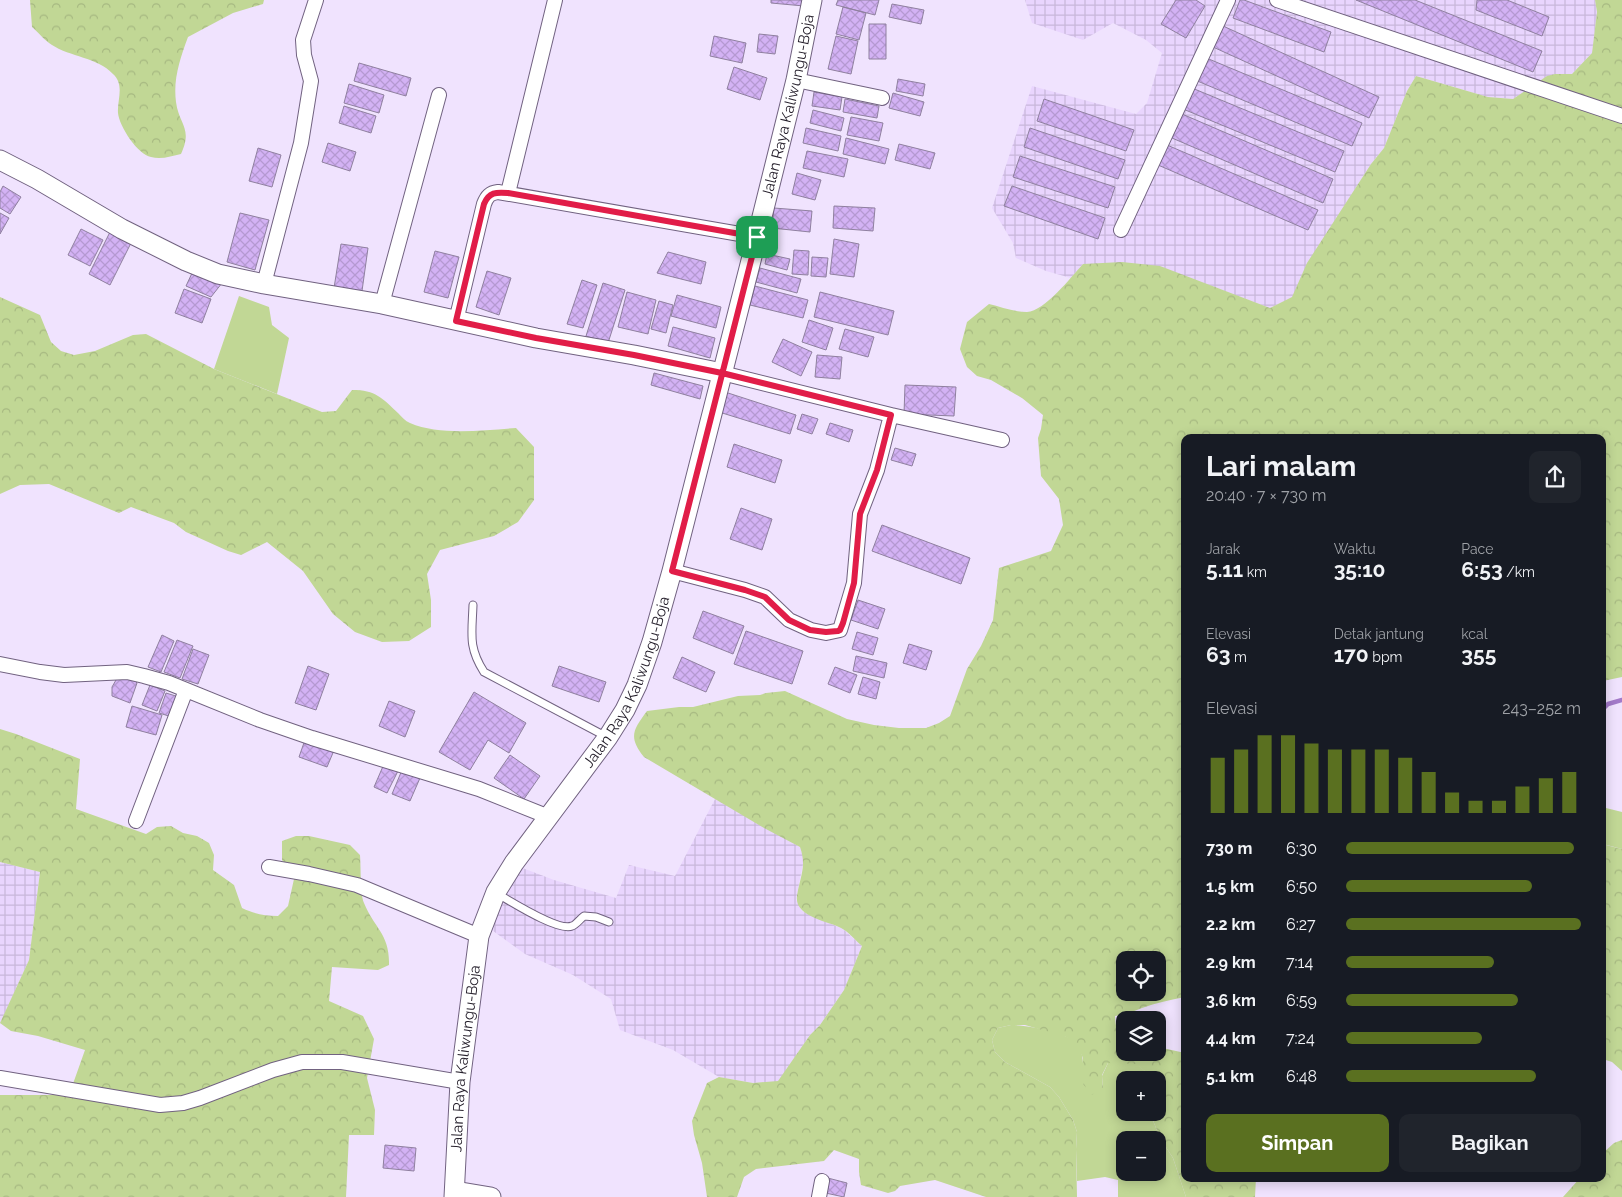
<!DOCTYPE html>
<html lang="id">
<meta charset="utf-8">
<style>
:root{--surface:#171b24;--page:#20242c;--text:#f1f3f6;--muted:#9ea1a6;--accent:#5a7020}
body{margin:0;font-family:Raleway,sans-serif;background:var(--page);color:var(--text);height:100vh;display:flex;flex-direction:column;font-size:19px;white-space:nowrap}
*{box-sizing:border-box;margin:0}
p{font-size:16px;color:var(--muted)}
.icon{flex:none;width:28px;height:28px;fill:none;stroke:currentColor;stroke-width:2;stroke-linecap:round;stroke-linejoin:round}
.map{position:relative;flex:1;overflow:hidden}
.side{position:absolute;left:1181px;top:434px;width:425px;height:748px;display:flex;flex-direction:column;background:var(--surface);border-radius:10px;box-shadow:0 2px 12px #0003}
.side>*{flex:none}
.controls{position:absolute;left:1116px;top:951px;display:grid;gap:10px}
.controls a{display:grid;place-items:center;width:50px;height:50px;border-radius:10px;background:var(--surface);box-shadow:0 2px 12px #0003;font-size:25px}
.pin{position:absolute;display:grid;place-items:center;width:42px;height:42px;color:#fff;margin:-21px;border-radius:10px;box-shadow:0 2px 8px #0006}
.round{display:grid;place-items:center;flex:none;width:52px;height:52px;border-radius:10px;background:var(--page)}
.summary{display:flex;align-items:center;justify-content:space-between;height:85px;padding:0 25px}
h1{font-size:28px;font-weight:700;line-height:38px}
.stats{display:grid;grid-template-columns:repeat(3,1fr);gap:8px;height:85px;padding:5px 25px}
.stats div{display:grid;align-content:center}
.stats b{font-size:21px;font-weight:700}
.stats small{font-size:14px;font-weight:400}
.stats p{font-size:14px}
.chart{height:140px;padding:10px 25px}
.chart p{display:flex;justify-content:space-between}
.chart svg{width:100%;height:90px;margin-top:5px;stroke:var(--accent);stroke-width:6}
.action{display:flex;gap:10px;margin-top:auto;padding:10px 25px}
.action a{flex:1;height:58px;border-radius:10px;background:var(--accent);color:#fff;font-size:20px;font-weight:700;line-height:58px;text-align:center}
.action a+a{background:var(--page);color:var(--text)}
ul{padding:0 25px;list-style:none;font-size:16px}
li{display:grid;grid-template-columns:80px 60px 1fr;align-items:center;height:38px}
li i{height:12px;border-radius:6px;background:var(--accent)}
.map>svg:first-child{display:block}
.industrial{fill:url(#industrial-grid)}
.grass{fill:#c1d795;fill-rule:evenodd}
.forest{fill:url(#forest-crowns);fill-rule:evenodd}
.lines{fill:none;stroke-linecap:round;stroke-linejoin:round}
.stream{stroke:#a37ac9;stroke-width:4.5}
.building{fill:url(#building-cross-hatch);stroke:#8f809f}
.lane-casing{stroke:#716280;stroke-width:9}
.street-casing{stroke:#716280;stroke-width:16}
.secondary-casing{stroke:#716280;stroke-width:21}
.lane{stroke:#fff;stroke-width:7}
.street{stroke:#fff;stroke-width:14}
.secondary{stroke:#fff;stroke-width:19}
.route-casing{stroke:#fff;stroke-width:10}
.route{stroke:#e11d48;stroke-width:6}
.labels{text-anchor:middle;stroke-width:5;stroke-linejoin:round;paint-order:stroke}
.street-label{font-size:15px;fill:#26202c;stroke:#f8f5fc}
</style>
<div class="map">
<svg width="1622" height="1197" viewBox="0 0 1622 1197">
<defs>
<pattern id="industrial-grid" width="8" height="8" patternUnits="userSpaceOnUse" patternTransform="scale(1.25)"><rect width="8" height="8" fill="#e9d5fe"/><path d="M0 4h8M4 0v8" fill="none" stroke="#c8b7da"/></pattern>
<pattern id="forest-crowns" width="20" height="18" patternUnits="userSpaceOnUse" patternTransform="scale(1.25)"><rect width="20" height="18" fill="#c1d795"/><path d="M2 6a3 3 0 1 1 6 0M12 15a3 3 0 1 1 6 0" fill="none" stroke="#a6b881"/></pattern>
<pattern id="building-cross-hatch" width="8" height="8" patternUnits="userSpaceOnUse" patternTransform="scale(1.25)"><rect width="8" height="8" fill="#d3b2f4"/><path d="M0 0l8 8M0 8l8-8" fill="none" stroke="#b599d1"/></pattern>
</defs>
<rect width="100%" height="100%" fill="#f0e3fe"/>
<path class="industrial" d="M 1025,0 L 1595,0 L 1597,12 L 1592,53 L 1572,74 L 1555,74 L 1513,99 L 1488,97 L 1416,76 L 1407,91 L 1384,148 L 1371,164 L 1308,263 L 1293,297 L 1270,308 L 1229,293 L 1083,264 L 1071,278 L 1046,271 L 1016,258 L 1013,243 L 992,208 L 1032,86 L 1136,114 L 1147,103 L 1162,53 L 1146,40 L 1113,23 L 1083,40 L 1032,23 Z
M 715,799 L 800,847 L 804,859 L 796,899 L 802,911 L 843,929 L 862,946 L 844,990 L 820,1025 L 810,1035 L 778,1082 L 753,1083 L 719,1077 L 673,1050 L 620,1030 L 611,999 L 573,975 L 525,954 L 489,928 L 520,867 L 554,880 L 616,898 L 629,865 L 675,876 Z
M 0,862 L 40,872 L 29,960 L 0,1024 Z"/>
<path class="grass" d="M 239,296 L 269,307 L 272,325 L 289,338 L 277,394 L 214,369 Z
M 1602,807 L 1622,812 L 1622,849 L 1603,844 Z
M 1011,1025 C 1026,1025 1069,1032 1078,1045 C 1085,1056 1083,1072 1083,1084 L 1103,1088 L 1102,1076 L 1108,1063 L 1136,1063 L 1147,1073 L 1147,1080 L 1125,1080 L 1125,1112 L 1150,1113 L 1160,1138 L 1173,1158 L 1186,1197 L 1118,1197 L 1118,1180 L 1105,1177 L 1077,1181 L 1076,1149 L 1077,1132 L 1073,1120 L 1059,1097 L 1050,1087 L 1005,1062 L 995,1052 L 992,1040 L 998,1028 ZM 1125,1140 L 1158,1140 L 1158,1172 L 1125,1172 Z"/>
<path class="forest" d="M 30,0 L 264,0 L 263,4 L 233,13 L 188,37 C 180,59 173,79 176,102 C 179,125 193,128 181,154 C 172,156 161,160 151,157 C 138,155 119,126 118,113 C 117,100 125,85 113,74 C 97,57 70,57 52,45 C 44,40 38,32 32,27 Z
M 1595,0 L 1622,0 L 1622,677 L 1603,681 L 1602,438 L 1185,438 L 1185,997 C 1170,1000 1156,1003 1142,1008 C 1131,1012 1128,1014 1115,1016 C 1116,1027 1116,1033 1125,1040 L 1125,1052 L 1158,1052 L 1158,1047 L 1185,1053 L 1185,1178 L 1256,1178 L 1255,1197 L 1186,1197 L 1173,1158 L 1160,1138 L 1150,1113 L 1158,1112 L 1158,1080 L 1147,1080 L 1147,1073 L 1136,1064 L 1108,1063 L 1102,1075 L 1103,1088 L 1092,1095 L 1083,1084 L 1083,1058 L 1077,1045 L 1066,1037 L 1025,1025 L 1011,1025 L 998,1028 L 992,1040 L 995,1052 L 1005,1062 L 1050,1087 L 1059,1097 L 1073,1120 L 1077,1132 L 1076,1149 L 1077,1197 L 986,1197 L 935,1180 L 900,1186 L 895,1191 L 888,1193 L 861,1185 L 859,1172 L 859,1159 L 834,1150 L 824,1161 L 756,1169 L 744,1177 L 737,1197 L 707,1197 L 702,1163 L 694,1135 L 692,1121 L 707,1083 L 719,1077 L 753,1083 L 778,1081 L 810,1035 L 820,1025 L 844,990 L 862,946 C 856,941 849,932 841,928 C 828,921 794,917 797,896 C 800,876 807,867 800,847 L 764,828 L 644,757 C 628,737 633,730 647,711 L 679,707 L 693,707 L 738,696 L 760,695 L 766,693 L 785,691 L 847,719 L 874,725 L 899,728 L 926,728 L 939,723 L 950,716 L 967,669 L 981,646 L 993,620 L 999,568 L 1051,551 L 1063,525 L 1059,499 L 1041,476 L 1038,438 L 1041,429 L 1043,415 L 1022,398 L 991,380 L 977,376 L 967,367 L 960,349 L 967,322 L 989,304 C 1001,307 1015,312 1027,312 C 1045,311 1071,277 1083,264 L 1122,262 L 1160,266 L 1270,308 L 1292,297 L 1307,263 L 1371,164 L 1384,148 L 1407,91 L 1416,76 L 1488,97 L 1513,99 L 1547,76 L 1555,74 L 1572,74 L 1592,53 L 1597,12 ZM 1125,960 L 1158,960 L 1158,992 L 1125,992 Z
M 0,297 L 40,315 L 51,342 L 61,351 L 74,355 L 95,351 L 133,335 L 146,334 L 214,369 L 322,412 L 336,411 L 352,390 C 376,390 382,398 398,413 C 402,417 405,421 410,423 C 440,436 484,430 516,428 L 534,447 L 534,500 L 518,522 L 494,536 L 440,550 L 427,574 L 431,600 L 431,627 L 409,641 L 382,642 L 355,632 L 333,614 L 303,571 L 267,542 L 241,555 L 228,551 L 186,532 L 174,523 L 131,507 L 119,513 L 49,484 L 20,485 L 0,494 Z
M 0,729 L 16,734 L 80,759 L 76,809 L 146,834 L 157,827 L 171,826 L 183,833 L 197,836 L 209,843 L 214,855 L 213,870 L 234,885 L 242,908 C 255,914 264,916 278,916 L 288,906 L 294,879 L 282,860 L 282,841 L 296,836 L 309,836 L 350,845 L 360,855 C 361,867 360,894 364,903 C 374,928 390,934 389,965 L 378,970 L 332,967 L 329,1001 L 363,1016 L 374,1039 L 367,1078 L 375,1110 L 374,1135 L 349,1135 L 346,1197 L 0,1197 L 0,1095 L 69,1095 L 85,1050 L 38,1036 L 11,1031 L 0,1023 L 29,960 L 40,872 L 0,862 Z
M 1602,844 L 1622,849 L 1622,1071 L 1612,1062 L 1603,1059 Z
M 1622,1140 L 1622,1197 L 1563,1197 L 1580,1178 L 1602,1178 L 1603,1153 L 1614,1143 Z"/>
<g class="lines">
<path class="stream" d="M 1602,710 L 1608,704 L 1622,700"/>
</g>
<path class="building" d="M 771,0 L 804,0 L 804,6 L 771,3 Z
M 838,0 L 879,0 L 875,15 L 836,5 Z
M 1176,0 L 1196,0 L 1205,6 L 1186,38 L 1161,24 Z
M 1240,0 L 1244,0 L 1331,32 L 1324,52 L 1233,18 Z
M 1356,0 L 1415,0 L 1542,51 L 1533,72 Z
M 1477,0 L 1507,0 L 1549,17 L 1542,36 L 1476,10 Z
M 892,4 L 924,10 L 921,24 L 889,17 Z
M 843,7 L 866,13 L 859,40 L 836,34 Z
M 869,24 L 886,24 L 886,59 L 869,59 Z
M 1223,26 L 1379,97 L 1369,118 L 1213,47 Z
M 759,34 L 778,36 L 775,54 L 757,52 Z
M 714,36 L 746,43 L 742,63 L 710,56 Z
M 836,36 L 858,41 L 851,74 L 828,69 Z
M 1204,57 L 1362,123 L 1352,146 L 1195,80 Z
M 359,63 L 411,78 L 406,96 L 354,81 Z
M 734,67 L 767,78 L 760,100 L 727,89 Z
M 898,79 L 925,84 L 923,96 L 896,91 Z
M 349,84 L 384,95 L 379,113 L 344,103 Z
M 1192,88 L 1344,151 L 1335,172 L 1183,109 Z
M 814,92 L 842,97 L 840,110 L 812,106 Z
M 893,93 L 924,102 L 920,116 L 889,108 Z
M 845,99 L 879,106 L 877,118 L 843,112 Z
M 1044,99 L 1134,130 L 1126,151 L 1037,121 Z
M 344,106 L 376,116 L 371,133 L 339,123 Z
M 813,110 L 844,118 L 841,131 L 810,123 Z
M 1182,114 L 1333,179 L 1323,203 L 1172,138 Z
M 851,117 L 883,123 L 879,141 L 847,135 Z
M 806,128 L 841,136 L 838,151 L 803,143 Z
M 1030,128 L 1125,160 L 1118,179 L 1024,147 Z
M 846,138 L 889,149 L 885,164 L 843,154 Z
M 328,143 L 356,152 L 350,171 L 322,162 Z
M 899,144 L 935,153 L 930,169 L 895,160 Z
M 1167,145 L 1318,210 L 1308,230 L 1158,165 Z
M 258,148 L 281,155 L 272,187 L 249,181 Z
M 807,151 L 848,159 L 844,177 L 803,168 Z
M 1020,156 L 1115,187 L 1108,208 L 1013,177 Z
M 797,173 L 821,180 L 815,200 L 792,194 Z
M 3,186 L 21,197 L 10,214 L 0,208 L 0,192 Z
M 1012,186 L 1105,218 L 1098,239 L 1004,206 Z
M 834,206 L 875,208 L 873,231 L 833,228 Z
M 774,208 L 812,211 L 810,232 L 772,228 Z
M 0,213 L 9,218 L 0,234 Z
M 240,213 L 269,220 L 255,270 L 227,262 Z
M 81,229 L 103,240 L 90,266 L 68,255 Z
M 111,230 L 132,241 L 110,285 L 89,274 Z
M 834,239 L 859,244 L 854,277 L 830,274 Z
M 341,244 L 368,248 L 362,291 L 334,288 Z
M 794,250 L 809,251 L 808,275 L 792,274 Z
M 435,251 L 459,257 L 448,298 L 424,292 Z
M 668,252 L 706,262 L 701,284 L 657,273 Z
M 767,254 L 790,259 L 787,270 L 765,264 Z
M 812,257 L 828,258 L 826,277 L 811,276 Z
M 760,268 L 801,279 L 797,293 L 756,282 Z
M 193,271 L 222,283 L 211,297 L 186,286 Z
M 487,271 L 511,278 L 499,315 L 476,307 Z
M 582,280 L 597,285 L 583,328 L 567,324 Z
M 603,283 L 625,290 L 608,343 L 586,336 Z
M 755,286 L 808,300 L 803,318 L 750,305 Z
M 184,289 L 211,299 L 202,323 L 175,313 Z
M 627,292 L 656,300 L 648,334 L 618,327 Z
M 820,292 L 894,311 L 888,335 L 814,317 Z
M 677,295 L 721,307 L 716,328 L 671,316 Z
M 659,301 L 673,305 L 666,333 L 651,329 Z
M 809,320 L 833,328 L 826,350 L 802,342 Z
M 673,327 L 715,338 L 710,358 L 668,346 Z
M 845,329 L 874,337 L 868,357 L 839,349 Z
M 783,339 L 812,352 L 801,376 L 772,362 Z
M 817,355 L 842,357 L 840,379 L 815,377 Z
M 654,373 L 703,386 L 700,399 L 651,385 Z
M 905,385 L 956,387 L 954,416 L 904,414 Z
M 725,392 L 796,415 L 790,434 L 719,412 Z
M 802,414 L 818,419 L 812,434 L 797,429 Z
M 830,423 L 853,430 L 849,442 L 826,434 Z
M 734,444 L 782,460 L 775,483 L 727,467 Z
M 895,448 L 916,454 L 912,466 L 891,460 Z
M 741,508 L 772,519 L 762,550 L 730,539 Z
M 882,525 L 970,558 L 961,584 L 872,551 Z
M 858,600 L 885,609 L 878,629 L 851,620 Z
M 703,611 L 744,626 L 733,654 L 693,638 Z
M 746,631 L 803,651 L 792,684 L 734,664 Z
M 857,632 L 878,638 L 873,655 L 852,649 Z
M 162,635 L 174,641 L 161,672 L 148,667 Z
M 177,640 L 193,646 L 180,678 L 164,672 Z
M 909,644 L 932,651 L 926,670 L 903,663 Z
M 193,649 L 209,655 L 198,684 L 182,679 Z
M 856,656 L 887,663 L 884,678 L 853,671 Z
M 682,657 L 715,672 L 706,692 L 673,678 Z
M 308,666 L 329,674 L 316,710 L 295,703 Z
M 559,666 L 606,682 L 599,702 L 552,686 Z
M 835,667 L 857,675 L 850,693 L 828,684 Z
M 120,673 L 129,674 L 137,683 L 130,703 L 112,696 L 112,687 Z
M 863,677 L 880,682 L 876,699 L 858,694 Z
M 150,685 L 165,691 L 157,711 L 142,705 Z
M 474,692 L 526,723 L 509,753 L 488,740 L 470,770 L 439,752 Z
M 166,693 L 179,697 L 172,717 L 159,713 Z
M 389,701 L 415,711 L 405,737 L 379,726 Z
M 132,706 L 162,715 L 156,735 L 126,727 Z
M 306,737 L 335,748 L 327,767 L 299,757 Z
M 510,755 L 540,776 L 524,799 L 494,778 Z
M 384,764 L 398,771 L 387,793 L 374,787 Z
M 402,770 L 420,778 L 410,801 L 392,794 Z
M 385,1145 L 416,1148 L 414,1171 L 383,1168 Z
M 824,1177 L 847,1183 L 844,1197 L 821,1192 Z"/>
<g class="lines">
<g class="lane-casing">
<path id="lane" d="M 473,605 C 472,634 468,647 484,672 L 607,737
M 496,893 C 509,900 558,932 572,926 C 576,925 580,919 584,916 L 596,917 L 609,922"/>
</g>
<g class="street-casing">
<path id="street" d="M 1277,0 L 1622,116
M 796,80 L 882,98
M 508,193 L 555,0
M 1121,230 L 1228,0
M 264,284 L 301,143 L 311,81 L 304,55 L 303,40 L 316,0
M 382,304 L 439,95
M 456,321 L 484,204 C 487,196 490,193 498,192 L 757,237
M 722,373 L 891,415 L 1002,440
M 672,571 L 745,590 L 765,597 L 789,620 L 811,630 L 826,633 L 840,630 L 854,583 L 860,514 L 877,470 L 891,415
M 0,664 L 40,672 L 64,675 L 127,672 L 144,676 L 169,683 L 260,720 L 312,738 L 479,789 L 549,817
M 136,821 L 186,690
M 269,867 L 309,874 L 357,885 L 479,936
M 0,1078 L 160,1105 L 183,1103 L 200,1098 L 273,1070 L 302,1062 L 342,1062 L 460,1082
M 819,1197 L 822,1181"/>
</g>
<g class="secondary-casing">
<g id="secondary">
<path d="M 0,160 L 37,179 L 122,229 L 186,261 L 218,274 L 264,284 L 382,304 L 536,338 L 634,355 L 722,373"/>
<path d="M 455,1191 L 491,1197"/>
<path id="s1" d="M 454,1197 L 460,1082 L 479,936 L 496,892 L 514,863 L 608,737 L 625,710 L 637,685 L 652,642 L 672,571 L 757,237 L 796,80 L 812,0"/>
</g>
</g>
<use href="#lane" class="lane"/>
<use href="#street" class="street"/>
<use href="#secondary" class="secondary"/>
</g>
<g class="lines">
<g class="route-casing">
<path id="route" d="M 757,237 L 672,571 L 745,590 L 765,597 L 789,620 L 810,630 L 826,632 L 838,631 L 840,630 L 843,623 L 854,583 L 860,514 L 877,470 L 891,415 L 722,373 L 634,355 L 536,338 L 456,321 L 484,204 C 489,192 496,192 508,193 L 757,237"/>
</g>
<use href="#route" class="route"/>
</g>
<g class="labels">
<g class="street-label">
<text dy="5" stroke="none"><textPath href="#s1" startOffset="1159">Jalan Raya Kaliwungu-Boja</textPath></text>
<text dy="5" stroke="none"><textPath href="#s1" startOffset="559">Jalan Raya Kaliwungu-Boja</textPath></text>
<text dy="5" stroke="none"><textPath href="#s1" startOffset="139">Jalan Raya Kaliwungu-Boja</textPath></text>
</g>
</g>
</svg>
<div class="controls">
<a><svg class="icon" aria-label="locate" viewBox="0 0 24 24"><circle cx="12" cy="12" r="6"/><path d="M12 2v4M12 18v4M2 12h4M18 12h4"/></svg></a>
<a><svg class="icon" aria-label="layers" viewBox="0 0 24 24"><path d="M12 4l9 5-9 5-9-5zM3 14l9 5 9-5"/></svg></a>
<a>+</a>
<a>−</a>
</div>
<div class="pin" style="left:757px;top:237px;background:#1e9e55"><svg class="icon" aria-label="arrive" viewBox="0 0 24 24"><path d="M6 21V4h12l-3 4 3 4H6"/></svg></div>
<section class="side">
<div class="summary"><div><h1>Lari malam</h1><p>20:40 · 7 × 730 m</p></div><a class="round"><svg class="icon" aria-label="share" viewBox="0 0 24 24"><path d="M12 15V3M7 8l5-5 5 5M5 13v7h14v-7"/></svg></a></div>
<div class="stats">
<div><p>Jarak</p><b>5.11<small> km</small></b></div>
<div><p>Waktu</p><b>35:10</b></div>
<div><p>Pace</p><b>6:53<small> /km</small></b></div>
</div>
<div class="stats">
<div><p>Elevasi</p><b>63<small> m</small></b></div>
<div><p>Detak jantung</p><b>170<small> bpm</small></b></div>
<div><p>kcal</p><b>355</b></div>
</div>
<div class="chart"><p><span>Elevasi</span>243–252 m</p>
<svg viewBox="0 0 160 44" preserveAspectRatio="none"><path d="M5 44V17M15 44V13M25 44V6M35 44V6M45 44V10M55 44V13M65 44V13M75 44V13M85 44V17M95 44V24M105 44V34M115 44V38M125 44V38M135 44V31M145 44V27M155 44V24"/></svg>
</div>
<ul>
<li><b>730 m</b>6:30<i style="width:97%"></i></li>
<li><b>1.5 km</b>6:50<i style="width:79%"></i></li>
<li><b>2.2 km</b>6:27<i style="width:100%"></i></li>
<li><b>2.9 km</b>7:14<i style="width:63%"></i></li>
<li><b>3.6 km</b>6:59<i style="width:73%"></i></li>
<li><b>4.4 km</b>7:24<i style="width:58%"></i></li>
<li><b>5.1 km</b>6:48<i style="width:81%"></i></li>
</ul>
<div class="action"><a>Simpan</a><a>Bagikan</a></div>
</section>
</div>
